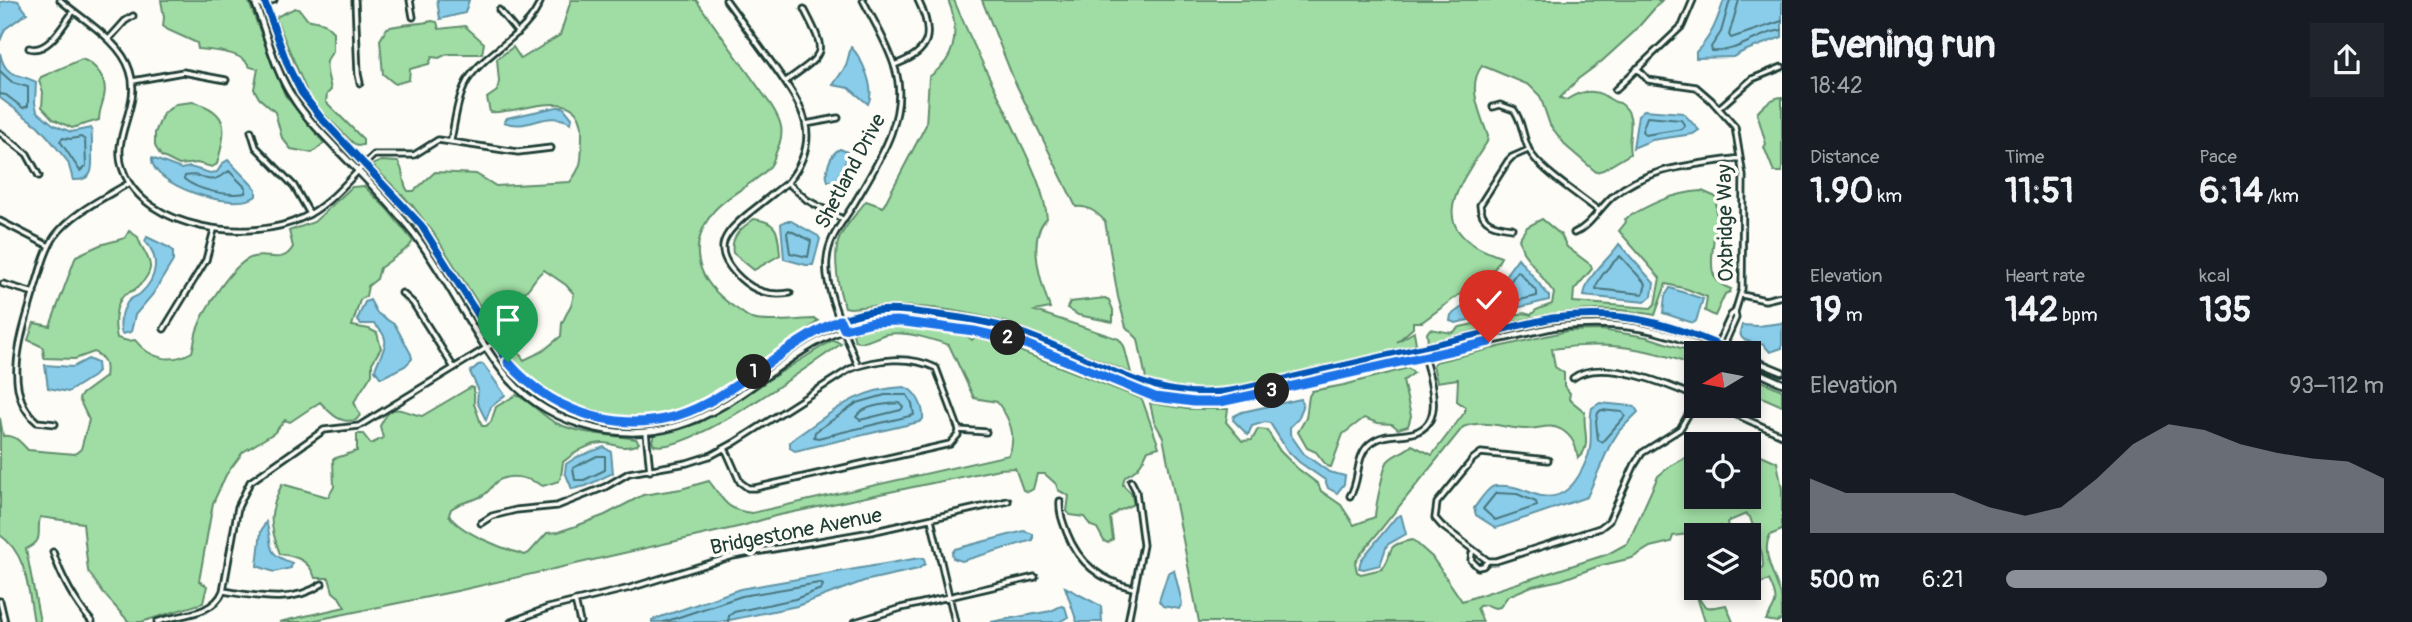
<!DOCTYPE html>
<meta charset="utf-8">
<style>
:root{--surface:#171b24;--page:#20242c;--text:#f1f3f6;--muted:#9ea1a6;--accent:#8c9099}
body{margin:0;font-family:Pangolin,sans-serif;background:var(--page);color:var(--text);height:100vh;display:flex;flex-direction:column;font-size:26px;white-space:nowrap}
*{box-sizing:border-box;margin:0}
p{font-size:23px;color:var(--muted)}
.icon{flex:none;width:38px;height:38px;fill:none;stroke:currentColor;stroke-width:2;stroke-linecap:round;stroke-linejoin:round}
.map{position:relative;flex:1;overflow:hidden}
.side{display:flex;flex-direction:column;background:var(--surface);width:630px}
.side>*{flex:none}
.needle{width:46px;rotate:260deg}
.tools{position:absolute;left:1684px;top:341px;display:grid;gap:14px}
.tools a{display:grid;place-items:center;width:77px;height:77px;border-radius:0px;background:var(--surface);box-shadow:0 4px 10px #0003;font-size:35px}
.pin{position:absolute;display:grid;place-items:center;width:60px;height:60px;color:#fff;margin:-72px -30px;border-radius:50% 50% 50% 0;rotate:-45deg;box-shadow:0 0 7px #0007}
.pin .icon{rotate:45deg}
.km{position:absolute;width:35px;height:35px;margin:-18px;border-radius:50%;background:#222;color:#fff;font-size:19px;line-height:35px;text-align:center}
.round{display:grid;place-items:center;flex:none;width:74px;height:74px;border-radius:0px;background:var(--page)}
.overview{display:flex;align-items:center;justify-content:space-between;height:119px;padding:0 28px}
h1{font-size:38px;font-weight:800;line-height:52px}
.figures{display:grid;grid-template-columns:repeat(3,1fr);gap:10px;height:119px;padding:7px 28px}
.figures div{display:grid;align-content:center}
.figures b{font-size:35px;font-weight:800}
.figures small{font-size:19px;font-weight:400}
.figures p{font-size:19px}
.chart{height:196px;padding:14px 28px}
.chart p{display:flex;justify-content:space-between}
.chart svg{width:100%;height:126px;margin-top:7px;fill:var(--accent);opacity:.7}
ul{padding:0 28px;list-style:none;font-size:23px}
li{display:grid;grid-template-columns:112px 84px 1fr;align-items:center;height:52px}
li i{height:18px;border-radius:9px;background:var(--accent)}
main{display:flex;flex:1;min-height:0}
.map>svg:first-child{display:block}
.green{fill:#a0dda4;stroke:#608d6c;stroke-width:2}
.water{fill:#8acdeb;stroke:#5f93a2;stroke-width:2}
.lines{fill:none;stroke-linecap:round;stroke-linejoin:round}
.shore{stroke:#4a777d;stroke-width:2}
.street-casing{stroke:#1f3d34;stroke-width:9}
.secondary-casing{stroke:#1f3d34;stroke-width:10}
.street{stroke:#fdfcf7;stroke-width:3.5}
.secondary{stroke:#fdfcf7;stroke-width:4.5}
.cycleway-casing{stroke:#fdfcf7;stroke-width:11}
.cycleway{stroke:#0057b8;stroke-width:7}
.route-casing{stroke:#fff;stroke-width:14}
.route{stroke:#1a73e8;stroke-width:9}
.labels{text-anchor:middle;stroke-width:7;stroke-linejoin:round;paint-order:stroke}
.street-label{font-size:21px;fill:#1f3d34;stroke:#fdfcf7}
</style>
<main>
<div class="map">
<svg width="1782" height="622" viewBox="0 0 1782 622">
<rect width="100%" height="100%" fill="#fdfcf7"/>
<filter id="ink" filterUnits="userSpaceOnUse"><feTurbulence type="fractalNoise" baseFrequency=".0143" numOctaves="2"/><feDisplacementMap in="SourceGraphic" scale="14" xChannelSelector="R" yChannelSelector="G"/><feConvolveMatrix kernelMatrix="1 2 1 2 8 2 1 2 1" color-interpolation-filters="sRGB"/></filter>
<g filter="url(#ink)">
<path class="green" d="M 161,0 L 248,0 L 285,95 L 324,143 L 312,153 L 291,149 L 282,138 L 275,112 L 259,98 L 254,89 L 258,69 L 250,67 C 242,51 214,51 198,49 L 197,43 L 168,30 L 163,26 L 164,17 Z
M 571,0 L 696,0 L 771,105 C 782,122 785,132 777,150 C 775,154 774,161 771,165 C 759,182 727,194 713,212 C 685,249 698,282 734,307 C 739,310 746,316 752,319 C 765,324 800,319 815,319 L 818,321 C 807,332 791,340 778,349 C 747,370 704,404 668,413 C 612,427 531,402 506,347 L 512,344 L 524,360 L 543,351 L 561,336 L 562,323 L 572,303 L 574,294 L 566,285 L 544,270 C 535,276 533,285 525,292 C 518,299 505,300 495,309 L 495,313 L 505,328 L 504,331 L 495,330 L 433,232 L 412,205 L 372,165 L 381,161 L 398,162 C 405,171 401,182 408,191 L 414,191 L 435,172 L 476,174 L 496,186 L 570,182 C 584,164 581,158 582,136 C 585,80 520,115 490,112 L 487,98 L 497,91 L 499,82 L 497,59 L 513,47 L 521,59 L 560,35 Z
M 948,0 L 954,0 C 973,47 997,91 1018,137 C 1030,162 1044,190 1047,218 C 1026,238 1041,283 1050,308 L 1035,311 L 1119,339 L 1124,346 L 1131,373 L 1012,324 C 960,309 905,302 850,308 L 845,307 C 838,291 832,253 840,237 C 846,224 858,212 866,201 L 883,207 L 926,125 L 929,77 C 934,73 942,67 946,61 C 958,44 956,18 948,0 Z
M 982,0 L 1662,0 L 1634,32 L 1601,62 L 1578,79 L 1560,98 L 1566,100 C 1578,92 1591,88 1605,96 C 1611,99 1612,102 1620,103 C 1639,115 1626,136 1630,154 L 1603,170 L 1596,172 L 1567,147 L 1550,125 L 1540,96 L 1529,85 L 1488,68 L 1482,66 C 1466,86 1481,115 1488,136 L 1487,142 C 1454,192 1424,231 1501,257 L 1495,268 L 1422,322 L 1413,322 L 1413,328 L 1397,342 L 1414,332 L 1416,343 L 1412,346 L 1242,387 C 1209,393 1177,393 1146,379 L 1138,339 L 1126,327 L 1118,297 L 1105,221 C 1097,213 1088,205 1076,207 L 1014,80 Z
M 295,8 L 300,10 L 307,19 L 324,23 L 333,32 L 333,52 C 321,63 329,76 331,90 L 327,94 L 326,102 L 363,139 L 363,145 L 358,146 L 352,142 L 318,108 L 307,92 L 276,19 L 278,16 Z
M 432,21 L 437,22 L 439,29 L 465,26 L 484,43 L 482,54 L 447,54 L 439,58 L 432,57 L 429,64 L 410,69 L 409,80 L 395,84 L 383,74 L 380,40 L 387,28 C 403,23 416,25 432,21 Z
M 82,59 C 97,65 108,80 104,97 C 102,106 99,111 99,120 L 72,128 L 53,119 L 42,107 L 43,92 L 39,81 L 41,77 Z
M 1782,97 L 1782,172 L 1774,172 L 1764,147 L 1766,144 L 1757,113 C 1764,105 1771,98 1782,97 Z
M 193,102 C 231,112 226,131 217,164 L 212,167 L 197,163 L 179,165 L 161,156 L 155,146 L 155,133 L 163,114 L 176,104 Z
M 364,186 L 388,210 L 413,241 L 409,247 L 380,268 L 377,279 L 368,286 L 366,296 L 360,300 L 352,326 L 369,329 L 377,333 L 381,348 L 372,363 L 372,374 L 354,402 L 360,415 L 356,420 C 340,424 331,414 320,402 L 290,422 L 285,420 L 274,433 L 243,452 L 226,475 L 213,503 L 199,581 L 207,586 L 203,603 L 141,622 L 129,622 L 103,593 L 88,571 L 83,523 L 40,517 C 36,534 45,540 26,549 L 40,622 L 34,622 C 28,591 28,554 0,535 L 0,418 L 3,436 C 15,434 21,443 28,450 L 75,454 L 81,449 L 89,420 L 79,399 L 82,394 L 105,377 C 107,364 105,358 94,352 L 75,359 L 44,358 L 43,347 L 28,340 L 34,323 L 50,326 L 76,256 L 100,245 L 125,238 L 129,231 L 138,237 C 140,248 151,257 150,268 C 149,276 140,286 134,290 C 132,291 125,294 124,295 C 114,305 114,326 117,338 L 128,341 L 135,340 C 150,359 171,364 192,352 C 194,345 195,337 197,330 C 204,310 232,263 253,257 C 268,253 283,265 293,247 L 289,231 L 314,222 L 352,187 Z
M 1702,191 L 1716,197 L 1717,234 L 1714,235 C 1713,256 1704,281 1731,289 L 1730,292 L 1725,294 L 1715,316 L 1705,311 L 1707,297 L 1687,289 L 1666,284 L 1655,315 C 1578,298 1503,325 1428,342 L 1427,333 L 1430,329 L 1452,333 L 1460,327 L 1524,313 L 1531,315 L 1536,310 L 1552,304 L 1554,293 L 1523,252 L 1519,239 L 1527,227 L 1542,219 L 1561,235 L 1567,247 L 1591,265 L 1592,269 L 1574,290 L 1573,302 L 1651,308 L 1655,304 L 1660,278 L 1619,231 L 1626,222 L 1625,219 C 1650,204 1672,193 1702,191 Z
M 754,219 C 779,222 778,233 780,255 L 754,270 L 733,253 C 730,237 741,228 754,219 Z
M 1105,298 L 1109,300 L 1113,310 L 1113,322 L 1078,315 L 1067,308 L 1070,302 Z
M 891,325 L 966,335 L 972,340 L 975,337 L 994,341 L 1142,399 L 1159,447 L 1148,450 C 1145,457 1140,467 1134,471 C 1126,477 1124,474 1123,485 L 1131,493 L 1134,504 L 1118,511 L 1110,518 L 1113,539 L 1108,543 L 1104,541 L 1097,528 L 1091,526 L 1084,517 L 1070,515 L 1067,511 L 1069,496 L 1058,490 L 1056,484 L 1045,474 L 1037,474 L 1033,489 L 1028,492 L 1023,490 L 1015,468 L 999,469 L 775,516 L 742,526 L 457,591 L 306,622 L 279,622 L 345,607 L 339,597 L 333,592 L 329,578 L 315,578 C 310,561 297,556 280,554 C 269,524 268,514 282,484 L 328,497 L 334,487 L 333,459 L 357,451 L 357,434 L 363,434 L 371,444 L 383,438 L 380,426 C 393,399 401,412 422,416 L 471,387 L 474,388 L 474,404 L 482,426 L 486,426 L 491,422 L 496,407 L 516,395 C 530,400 542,416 556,423 C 582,435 610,434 636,439 L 639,443 L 637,445 C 618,450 618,444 604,443 C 591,442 572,454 563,462 L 561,476 L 559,481 L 543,486 C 529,478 507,471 494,484 C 490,489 488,493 482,496 C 471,502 460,502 451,509 L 449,515 C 460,533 504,549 525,555 L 529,553 L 547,533 L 558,532 L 576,526 L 605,515 L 643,495 L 681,489 L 709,481 C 724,500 725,510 752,513 L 1009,455 C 1017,436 1009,417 997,402 L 974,398 L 949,345 C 931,339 907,331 887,334 C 876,336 867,345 855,341 L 853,334 L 858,330 Z
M 1601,330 L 1647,337 L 1696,353 L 1696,367 C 1650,347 1601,341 1552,349 L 1555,367 L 1564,373 L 1564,386 L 1570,393 L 1569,399 L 1585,412 C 1582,428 1593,447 1578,458 C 1576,446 1573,437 1562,430 C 1549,422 1538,430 1524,429 C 1504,428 1483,419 1463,427 L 1360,555 L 1355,562 L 1357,572 L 1361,574 L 1382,569 C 1397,551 1380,546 1413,540 L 1432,557 L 1462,601 L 1608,554 L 1628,543 L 1658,476 L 1669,467 L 1696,452 L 1696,497 L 1748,497 L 1748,449 L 1777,462 L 1782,489 L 1782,530 L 1770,535 C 1760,554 1776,577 1781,596 C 1782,603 1782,611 1782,619 L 1777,622 L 1766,620 C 1777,603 1779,600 1769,580 L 1754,586 L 1753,581 L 1763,566 L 1762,554 L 1750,517 L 1746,514 L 1727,522 L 1729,535 L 1726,535 L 1721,526 L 1705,532 L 1673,536 L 1671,542 L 1650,547 L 1632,558 L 1599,566 L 1561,580 L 1532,586 L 1508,596 L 1500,607 L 1495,608 L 1486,605 L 1479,606 L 1477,608 L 1483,622 L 1199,622 L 1163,437 L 1154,421 L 1150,403 L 1187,409 L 1228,409 L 1226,422 L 1242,441 L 1252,440 L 1258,429 L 1267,430 L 1280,451 L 1297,468 L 1318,484 L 1321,491 L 1341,505 L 1354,525 L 1375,517 C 1375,510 1384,465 1388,461 C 1395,453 1404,453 1412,445 L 1432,455 L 1465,412 L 1465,407 L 1457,401 L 1458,379 L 1437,382 L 1433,365 L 1435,362 L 1567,331 Z
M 831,341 L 836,341 L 841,344 C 808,366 688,455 654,445 L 652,441 L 654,435 L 699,423 Z
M 1408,368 L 1414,373 L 1403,381 L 1411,416 L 1408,426 L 1398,429 L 1392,424 L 1378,423 L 1364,418 L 1343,434 L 1331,467 L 1327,466 L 1316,452 L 1307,448 L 1298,432 L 1306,418 L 1309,396 L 1312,391 L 1344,385 Z
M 1748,375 L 1782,390 L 1782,406 L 1748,391 Z
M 1695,590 C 1705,611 1704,609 1726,605 L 1733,622 L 1705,622 Z"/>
<path class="water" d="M 13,0 L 18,1 L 27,13 L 5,29 L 0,41 L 0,2 Z
M 437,0 L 469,0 L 465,13 L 440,19 Z
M 1724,0 L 1782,0 L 1782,37 L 1744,51 L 1733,57 L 1696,58 L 1696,52 C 1712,36 1717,21 1724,0 Z
M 851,47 C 862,58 876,89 868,104 L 849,88 L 833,85 L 846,66 Z
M 0,53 C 5,78 18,73 36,82 L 35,103 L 37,111 L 54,125 L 71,132 L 91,128 C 92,134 92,139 92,146 C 91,163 98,181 73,180 L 68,162 L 48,137 L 38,126 L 0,98 Z
M 557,107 L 563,107 L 572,118 L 571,123 C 545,109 529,132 504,122 L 507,118 Z
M 1644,110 L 1683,113 L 1699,130 L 1693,134 L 1652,140 L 1633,148 L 1638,115 Z
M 840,149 L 847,152 L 846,161 L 836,181 L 828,181 C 824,173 830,153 840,149 Z
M 152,158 L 181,169 L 190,167 L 210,173 L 217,172 L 223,163 L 228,160 L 256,189 L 256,196 C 236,213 149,185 152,158 Z
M 785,221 L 791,221 L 818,236 L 820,239 L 813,265 L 806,265 L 784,259 L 781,224 Z
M 147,237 L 170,248 L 173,252 L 173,261 L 153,294 L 135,315 L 131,332 L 122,334 C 118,326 122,311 127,303 C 130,298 136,297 140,294 C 158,278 160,257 145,241 Z
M 1619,244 L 1654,283 L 1652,296 L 1645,302 L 1584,296 C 1586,275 1608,261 1619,244 Z
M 1518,258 L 1549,296 L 1549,300 L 1456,323 L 1450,321 L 1451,315 L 1504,277 Z
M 1670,288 L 1703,299 L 1696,321 L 1693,323 L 1663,313 L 1665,296 Z
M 370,300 L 377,313 L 395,325 L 411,354 L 412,359 L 405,366 L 383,377 L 380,377 L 375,370 C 380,351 396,342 374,324 L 361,324 L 357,320 L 365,302 Z
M 1782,323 L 1782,348 L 1770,352 L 1764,345 C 1752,341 1735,344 1742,325 L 1758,326 Z
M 88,359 L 97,363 L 98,372 L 95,375 L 68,392 L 48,388 L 45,365 L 73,367 Z
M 483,364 L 505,395 L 491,407 L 486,420 L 477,402 L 478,389 L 470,372 L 478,365 Z
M 904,387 C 916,390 924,407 923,419 L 919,422 L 795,451 L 790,448 L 790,442 L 796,437 C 834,411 856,389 904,387 Z
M 1301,399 L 1303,407 L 1298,419 L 1290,427 L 1290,434 L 1304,454 L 1329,472 L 1345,476 L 1344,484 L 1337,493 L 1328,488 L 1325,480 L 1299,462 L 1287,450 L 1270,423 L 1265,422 L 1252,426 L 1248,435 L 1233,420 L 1234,416 L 1242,412 Z
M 1600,403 L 1631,406 L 1635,407 L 1638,412 L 1619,431 L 1609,447 L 1587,497 L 1496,528 L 1476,515 L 1474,508 C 1479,502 1485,491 1492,487 C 1496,485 1503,486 1508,486 C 1518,487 1524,490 1534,494 C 1564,505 1579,480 1588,456 C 1594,440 1588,424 1592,408 Z
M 604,447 L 611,452 L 613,473 L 586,486 L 572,489 L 565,472 L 566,464 L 577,457 Z
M 1401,515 L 1406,534 L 1387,545 L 1380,565 L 1364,569 L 1359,568 L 1361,560 L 1396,517 Z
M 266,522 C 275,546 262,552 292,563 L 291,568 L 274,572 L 257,566 L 261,531 Z
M 1024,531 L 1033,534 L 1033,540 L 962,561 L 953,558 L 952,553 L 955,549 Z
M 919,558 L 924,558 L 925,564 L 918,569 L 864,581 L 797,606 L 720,622 L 652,622 L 652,620 L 740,589 Z
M 1174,570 L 1182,603 L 1179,609 L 1163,606 L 1159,601 L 1168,573 Z
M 1065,587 L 1101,606 L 1102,622 L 1077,622 Z
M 1061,606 L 1065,607 L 1068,617 L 1059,622 L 991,622 L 1051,611 Z"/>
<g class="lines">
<path class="shore" d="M 1730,0 L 1721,32 L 1711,47 L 1712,51 C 1738,53 1757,33 1782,30
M 1739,0 L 1729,35 L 1731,38 L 1782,21
M 0,71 L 13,83 L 28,87 L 28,106 L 23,108 L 6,95 L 0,94
M 1647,117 L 1681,120 L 1685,126 L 1682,129 L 1645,135 L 1642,131 Z
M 81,137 L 85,140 L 86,166 L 80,171 L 60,141 L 63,138 L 71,139 Z
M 229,171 L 246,188 L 245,193 C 226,196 199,191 184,179 L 185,176 C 208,171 202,190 229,171 Z
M 789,230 L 811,241 L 808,257 L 790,253 L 787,233 Z
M 1620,256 L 1646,284 L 1643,294 L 1596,289 C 1598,277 1610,265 1620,256 Z
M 1518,271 L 1537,292 L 1537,296 L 1480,309 L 1480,304 L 1509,283 Z
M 885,395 L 907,395 L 912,403 L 914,415 L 818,438 L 814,437 L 815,432 L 857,403 Z
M 900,403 L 903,407 L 901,410 L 860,420 L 856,417 C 863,405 886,404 900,403 Z
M 1601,410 L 1622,412 L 1625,416 L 1602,442 L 1598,440 L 1596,421 L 1598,413 Z
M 597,456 L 605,456 L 605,470 L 584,480 L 575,480 L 573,468 Z
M 1496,493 L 1517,494 L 1536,502 L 1537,506 L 1495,520 L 1483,509 Z
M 664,622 L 742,596 L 819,583 L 823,585 L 821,589 L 795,599 L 734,612 L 729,616 L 728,622"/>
<g class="street-casing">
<path id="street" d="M 60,0 C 83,20 121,41 130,71 C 142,106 110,136 123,170 C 145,231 251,243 302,218 C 331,205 351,176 374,155 L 414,155 L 438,140 L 518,152 L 551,148
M 355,0 L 358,74 L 360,83
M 410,0 L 413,17
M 726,0 C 741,21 756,41 771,62 C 800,103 826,135 788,182 C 775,192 762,203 749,213 C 722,235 711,250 740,278 C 755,292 770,296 790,293
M 256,6 L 274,0
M 499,10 L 518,33
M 108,40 L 125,21 L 133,16
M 29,48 C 48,54 63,25 73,12
M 894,65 C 932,52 934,33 918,0
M 1637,68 L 1648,80 L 1696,87 L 1711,100 L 1735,127 L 1743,176 L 1742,289 L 1735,312
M 133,81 L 183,72 L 226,80
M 786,81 C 827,52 827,54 804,9
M 1615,90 L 1682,26 L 1693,0
M 1493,107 L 1500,105 L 1514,110 C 1524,123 1522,141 1532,155 C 1545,173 1580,196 1599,211
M 1719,108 L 1752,79 L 1782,67
M 806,124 L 838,118
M 251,131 L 256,147 L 294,186 L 310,214
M 0,133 L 27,154 L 39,176
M 451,140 C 455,121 457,99 467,81 C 486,50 528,36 541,0
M 788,183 L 807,200 L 844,220
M 0,221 L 49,246
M 1512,228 C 1496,226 1481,224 1480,205 L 1508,161 L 1512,157 L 1528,150
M 1574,233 C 1591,226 1599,208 1613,196 C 1649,166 1695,165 1740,158
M 3,284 L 34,293
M 402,293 L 413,303 L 454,368
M 1742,295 L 1765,300 L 1782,296
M 164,329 L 206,260 L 214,230
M 1713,354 L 1731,315 L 1735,312 L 1736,318 L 1720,354
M 858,366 C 847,337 823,289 827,259 C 829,236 844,221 855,202 C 878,163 910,115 895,68 C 888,44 874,22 863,0
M 1573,378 C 1601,357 1667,384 1696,397
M 1716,406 L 1782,435
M 55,424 L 37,422 C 0,391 23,330 34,291 C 40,273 44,252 55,236 C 73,212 104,198 129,183
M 959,430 L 986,432
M 646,432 L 650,471
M 725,448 L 740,482 L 748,488 L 755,488 L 950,444 L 958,435 L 959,430
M 1548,460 L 1481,453 L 1473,459 L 1437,503 L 1435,518 L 1442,526 L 1488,561 L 1496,561 L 1600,528 L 1609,521 L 1635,464 L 1642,453 L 1680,429 L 1696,401
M 1350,496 C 1361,480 1354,456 1371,443 C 1382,434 1395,436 1407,434 C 1451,429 1428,375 1422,348
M 1060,501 C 1059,513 1063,522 1067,533 C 1079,564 1101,581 1133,588
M 931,519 L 955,622
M 481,523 L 492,516 L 516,510 L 557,506 L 605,487 L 629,473 L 687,463 L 712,455 L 734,443 L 850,369 C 877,359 909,355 936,368 L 959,430
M 53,552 C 62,579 73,600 92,622
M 1472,553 L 1471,560 L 1478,567 L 1483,566 L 1488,561
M 223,591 C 257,596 291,605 322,584
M 0,601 L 5,622
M 575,601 L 580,622
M 157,622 C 179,614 213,616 223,591 L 238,507 L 250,482 L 324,430 L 359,426 L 532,320
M 511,622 L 548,608 L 630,588 L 733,556 L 871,532 L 1008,501
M 855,622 L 901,608 L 1035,577
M 1128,622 L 1143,545 L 1136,491 L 1131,481"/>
</g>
<g class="secondary-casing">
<path id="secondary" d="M 254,0 C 267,33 274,70 294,99 C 305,117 321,132 335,147 C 361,174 389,201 412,231 C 446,274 468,326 501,369 C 541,422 614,444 677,426 C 760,402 807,316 901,321 C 940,323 983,329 1020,342 C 1053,353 1086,369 1119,383 C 1130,387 1142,394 1154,397 C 1185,405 1217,402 1248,396 L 1553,327 C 1593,323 1631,323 1669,335 C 1685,339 1700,347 1716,354
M 264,0 L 288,66 L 301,92 L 322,119 L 421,225 L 508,362 C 534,392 567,414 607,420 C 722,438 773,323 876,311 C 897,309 918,312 939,315 C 962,318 985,321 1007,328 C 1053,342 1095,366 1140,382 C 1174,394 1207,396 1242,389 L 1552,318 C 1626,309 1673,324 1739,354
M 1748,358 L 1782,372
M 1748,368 L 1782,383"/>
</g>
<use href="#street" class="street"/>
<use href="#secondary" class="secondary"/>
<g class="cycleway-casing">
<path id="cycleway" d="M 264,0 L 288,66 L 301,92 L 322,119 L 421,225 L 508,362 C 534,392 567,414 607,420 C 722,438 773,323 876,311 C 897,309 918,312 939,315 C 962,318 985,321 1007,328 C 1053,342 1095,366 1140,382 C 1174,394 1207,396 1242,389 L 1552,318 C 1626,309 1673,324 1739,354"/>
</g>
<use href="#cycleway" class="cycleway"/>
</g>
</g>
<g class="lines" filter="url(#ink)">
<g class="route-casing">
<path id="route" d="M 508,362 C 557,419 637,440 705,404 C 752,379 791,341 840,320 L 844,329 L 873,322 L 897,321 L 974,331 L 1018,341 L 1155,397 L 1194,402 L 1220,402 L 1248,396 L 1489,342"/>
</g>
<use href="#route" class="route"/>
</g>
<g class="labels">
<g class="street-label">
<text transform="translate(850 171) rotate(-62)" y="7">Shetland Drive</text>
<text transform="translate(1725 223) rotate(-91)" y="7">Oxbridge Way</text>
<text transform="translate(796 531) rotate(-11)" y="7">Bridgestone Avenue</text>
</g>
</g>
</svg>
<div class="tools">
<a><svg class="needle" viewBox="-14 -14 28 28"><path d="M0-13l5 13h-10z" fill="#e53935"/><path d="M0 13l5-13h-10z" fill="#9ea1a6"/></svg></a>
<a><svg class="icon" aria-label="locate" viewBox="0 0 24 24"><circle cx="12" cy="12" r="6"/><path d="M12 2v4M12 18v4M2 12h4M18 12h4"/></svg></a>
<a><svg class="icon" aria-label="layers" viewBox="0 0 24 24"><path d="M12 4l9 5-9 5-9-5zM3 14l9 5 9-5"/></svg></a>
</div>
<div class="pin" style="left:508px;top:362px;background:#1e9e55"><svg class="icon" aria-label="arrive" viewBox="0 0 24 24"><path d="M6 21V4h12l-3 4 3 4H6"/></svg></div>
<div class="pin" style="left:1489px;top:342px;background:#d93025"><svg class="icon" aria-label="check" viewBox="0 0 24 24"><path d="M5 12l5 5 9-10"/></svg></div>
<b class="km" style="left:754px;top:372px">1</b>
<b class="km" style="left:1008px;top:338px">2</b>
<b class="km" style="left:1272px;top:391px">3</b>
</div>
<section class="side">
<div class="overview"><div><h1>Evening run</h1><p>18:42</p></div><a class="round"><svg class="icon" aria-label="share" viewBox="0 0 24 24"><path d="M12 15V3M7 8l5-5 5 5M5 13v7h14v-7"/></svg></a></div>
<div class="figures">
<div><p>Distance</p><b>1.90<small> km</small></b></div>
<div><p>Time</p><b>11:51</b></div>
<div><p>Pace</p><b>6:14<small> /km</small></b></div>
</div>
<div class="figures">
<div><p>Elevation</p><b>19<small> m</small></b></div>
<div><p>Heart rate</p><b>142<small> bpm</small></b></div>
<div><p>kcal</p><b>135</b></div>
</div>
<div class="chart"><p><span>Elevation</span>93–112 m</p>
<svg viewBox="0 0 160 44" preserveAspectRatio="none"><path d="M0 44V25L10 30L20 30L30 30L40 30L50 35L60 38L70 35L80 25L90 13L100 6L110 8L120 13L130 16L140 18L150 19L160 25V44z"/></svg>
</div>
<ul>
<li><b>500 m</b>6:21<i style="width:85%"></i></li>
</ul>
</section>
</main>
